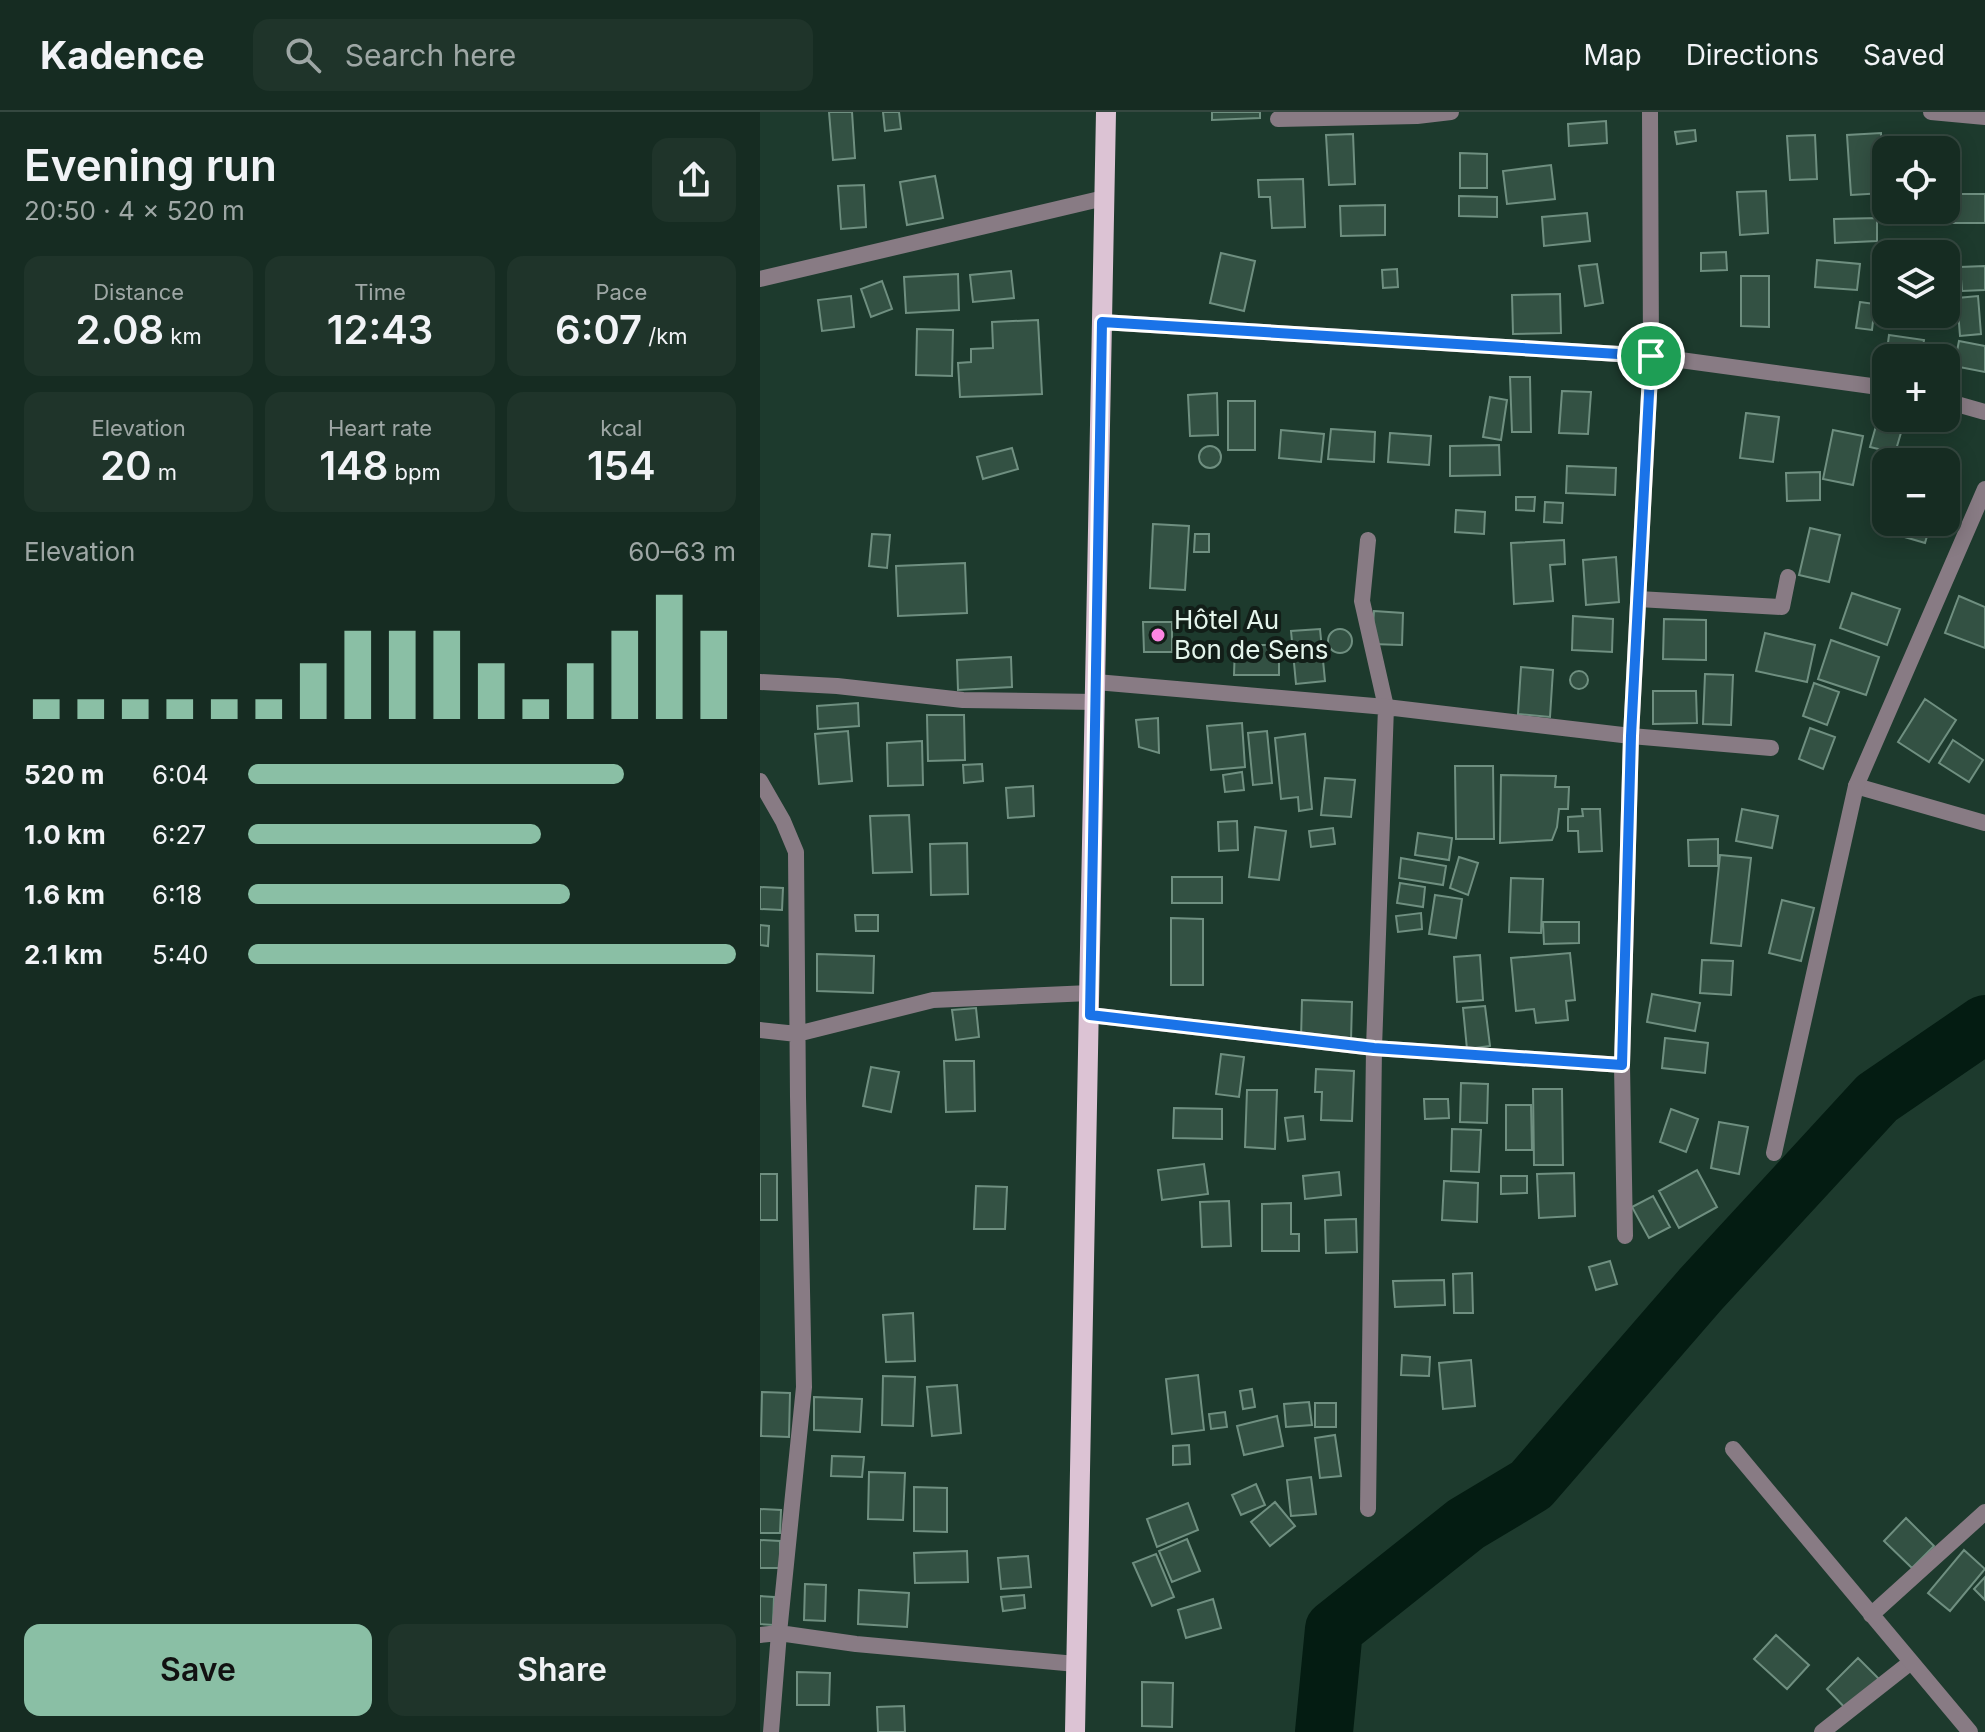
<!DOCTYPE html>
<meta charset="utf-8">
<style>
:root{--surface:#162c22;--page:#1f342a;--text:#f1f3f6;--muted:#9ea7a5;--line:#354840;--accent:#8abfa5}
body{margin:0;font-family:Inter,sans-serif;background:var(--page);color:var(--text);height:100vh;display:flex;flex-direction:column;font-size:30px;white-space:nowrap}
*{box-sizing:border-box;margin:0}
p{font-size:26px;color:var(--muted)}
.icon{flex:none;width:44px;height:44px;fill:none;stroke:currentColor;stroke-width:2;stroke-linecap:round;stroke-linejoin:round}
.map{position:relative;flex:1;overflow:hidden}
.details{display:flex;flex-direction:column;background:var(--surface);width:760px}
.details>*{flex:none}
.controls{position:absolute;left:1112px;top:24px;display:grid;gap:16px}
.controls a{display:grid;place-items:center;width:88px;height:88px;border-radius:16px;background:var(--surface);box-shadow:0 4px 20px #0003,0 0 0 2px var(--line);font-size:40px}
.pin{position:absolute;display:grid;place-items:center;width:68px;height:68px;color:#fff;margin:-34px;border:4px solid #fff;border-radius:50%;box-shadow:0 2px 8px #0007}
.round{display:grid;place-items:center;flex:none;width:84px;height:84px;border-radius:16px;background:var(--page)}
.headline{display:flex;align-items:center;justify-content:space-between;height:136px;padding:0 24px}
h1{font-size:44px;font-weight:600;line-height:60px}
.metrics{display:grid;grid-template-columns:repeat(3,1fr);gap:12px;height:136px;padding:8px 24px}
.metrics div{display:grid;align-content:center;border-radius:16px;background:var(--page);text-align:center}
.metrics b{font-size:40px;font-weight:600}
.metrics small{font-size:22px;font-weight:400}
.metrics p{font-size:22px}
.chart{height:224px;padding:16px 24px}
.chart p{display:flex;justify-content:space-between}
.chart svg{width:100%;height:144px;margin-top:8px;stroke:var(--accent);stroke-width:6}
.button{display:flex;gap:16px;margin-top:auto;padding:16px 24px}
.button a{flex:1;height:92px;border-radius:16px;background:var(--accent);color:#111;font-size:32px;font-weight:600;line-height:92px;text-align:center}
.button a+a{background:var(--page);color:var(--text)}
ul{padding:0 24px;list-style:none;font-size:26px}
li{display:grid;grid-template-columns:128px 96px 1fr;align-items:center;height:60px}
li i{height:20px;border-radius:10px;background:var(--accent)}
header{display:flex;align-items:center;gap:48px;box-sizing:border-box;height:112px;padding:0 40px;background:var(--surface);border-bottom:2px solid var(--line)}
header strong{font-size:38px}
nav{display:flex;gap:44px;margin-inline-start:auto;font-size:28px}
.search{width:560px;height:72px;background:var(--page);display:flex;align-items:center;gap:20px;box-sizing:border-box;padding:0 28px;border-radius:16px;color:var(--muted);font-size:30px}
main{display:flex;flex:1;min-height:0}
.map>svg:first-child{display:block}
.lines{fill:none;stroke-linecap:round;stroke-linejoin:round}
.river{stroke:#041c12;stroke-width:58}
.building{fill:#335143;stroke:#6f8f80;stroke-width:2}
.lane{stroke:#887b84;stroke-width:16}
.street{stroke:#887b84;stroke-width:16}
.primary{stroke:#dcc3d4;stroke-width:20}
.route-casing{stroke:#fff;stroke-width:16}
.route{stroke:#1a73e8;stroke-width:10}
.poi-dot{fill:#fd86e2;stroke:#121e18;stroke-width:3}
.labels{text-anchor:middle;stroke-width:8;stroke-linejoin:round;paint-order:stroke}
.poi-label{font-size:26px;fill:#e4f5ec;stroke:#121e18;text-anchor:start}
</style>
<header>
<strong>Kadence</strong>
<div class="search"><svg class="icon" aria-label="search" viewBox="0 0 24 24"><circle cx="10" cy="10" r="6"/><path d="M15 15l6 6"/></svg>Search here</div>
<nav><a>Map</a><a>Directions</a><a>Saved</a></nav>
</header>
<main>
<section class="details">
<div class="headline"><div><h1>Evening run</h1><p>20:50 · 4 × 520 m</p></div><a class="round"><svg class="icon" aria-label="share" viewBox="0 0 24 24"><path d="M12 15V3M7 8l5-5 5 5M5 13v7h14v-7"/></svg></a></div>
<div class="metrics">
<div><p>Distance</p><b>2.08<small> km</small></b></div>
<div><p>Time</p><b>12:43</b></div>
<div><p>Pace</p><b>6:07<small> /km</small></b></div>
</div>
<div class="metrics">
<div><p>Elevation</p><b>20<small> m</small></b></div>
<div><p>Heart rate</p><b>148<small> bpm</small></b></div>
<div><p>kcal</p><b>154</b></div>
</div>
<div class="chart"><p><span>Elevation</span>60–63 m</p>
<svg viewBox="0 0 160 44" preserveAspectRatio="none"><path d="M5 44V38M15 44V38M25 44V38M35 44V38M45 44V38M55 44V38M65 44V27M75 44V17M85 44V17M95 44V17M105 44V27M115 44V38M125 44V27M135 44V17M145 44V6M155 44V17"/></svg>
</div>
<ul>
<li><b>520 m</b>6:04<i style="width:77%"></i></li>
<li><b>1.0 km</b>6:27<i style="width:60%"></i></li>
<li><b>1.6 km</b>6:18<i style="width:66%"></i></li>
<li><b>2.1 km</b>5:40<i style="width:100%"></i></li>
</ul>
<div class="button"><a>Save</a><a>Share</a></div>
</section>
<div class="map">
<svg width="1225" height="1620" viewBox="0 0 1225 1620">
<rect width="100%" height="100%" fill="#1d3a2d"/>
<g class="lines">
<path class="river" d="M 564,1620 L 574,1517 L 706,1412 L 771,1373 L 941,1177 L 1117,986 L 1225,912"/>
</g>
<path class="building" d="M 69,0 L 92,0 L 95,46 L 73,48 Z
M 123,0 L 139,0 L 141,17 L 125,19 Z
M 452,0 L 500,0 L 500,6 L 452,8 Z
M 846,9 L 847,31 L 809,34 L 808,12 Z
M 935,18 L 936,29 L 917,32 L 915,20 Z
M 1121,21 L 1124,81 L 1091,83 L 1087,23 Z
M 593,22 L 595,72 L 569,73 L 566,23 Z
M 1055,23 L 1057,67 L 1030,68 L 1027,24 Z
M 1151,24 L 1185,25 L 1184,38 L 1151,38 Z
M 700,41 L 727,42 L 727,76 L 700,76 Z
M 791,53 L 795,87 L 747,92 L 743,59 Z
M 175,64 L 183,106 L 147,113 L 140,70 Z
M 543,67 L 545,115 L 512,116 L 510,85 L 499,85 L 498,68 Z
M 104,73 L 106,115 L 81,117 L 78,74 Z
M 1006,79 L 1008,121 L 980,123 L 977,80 Z
M 1186,82 L 1225,82 L 1225,111 L 1143,111 L 1143,98 L 1186,98 Z
M 699,84 L 737,85 L 737,105 L 699,104 Z
M 625,93 L 625,123 L 581,124 L 580,94 Z
M 827,101 L 830,129 L 784,134 L 782,105 Z
M 1117,106 L 1117,129 L 1075,131 L 1074,107 Z
M 966,140 L 967,158 L 941,159 L 941,141 Z
M 461,141 L 495,149 L 484,199 L 450,191 Z
M 1057,148 L 1100,152 L 1097,178 L 1055,175 Z
M 837,152 L 843,191 L 825,194 L 819,154 Z
M 1225,154 L 1225,178 L 1202,179 L 1200,155 Z
M 637,157 L 638,175 L 623,176 L 622,158 Z
M 251,159 L 254,186 L 213,190 L 210,163 Z
M 198,162 L 199,198 L 146,201 L 144,165 Z
M 981,164 L 1009,164 L 1009,215 L 981,214 Z
M 122,169 L 132,197 L 111,205 L 101,177 Z
M 800,182 L 801,221 L 753,222 L 752,183 Z
M 91,184 L 94,215 L 62,219 L 58,188 Z
M 1218,184 L 1221,222 L 1200,224 L 1197,186 Z
M 1100,190 L 1115,192 L 1112,218 L 1096,216 Z
M 278,208 L 282,282 L 200,285 L 198,251 L 211,250 L 211,237 L 233,236 L 232,210 Z
M 157,217 L 193,218 L 192,264 L 156,263 Z
M 1129,223 L 1164,228 L 1161,246 L 1126,246 Z
M 1199,229 L 1225,234 L 1225,260 L 1194,254 Z
M 750,265 L 770,265 L 771,320 L 752,320 Z
M 802,279 L 831,280 L 828,322 L 799,321 Z
M 457,281 L 458,323 L 430,324 L 428,283 Z
M 730,285 L 747,288 L 741,328 L 723,325 Z
M 468,289 L 495,289 L 495,338 L 468,338 Z
M 986,301 L 1019,305 L 1013,350 L 980,346 Z
M 1118,307 L 1143,314 L 1135,341 L 1110,335 Z
M 571,317 L 615,320 L 614,350 L 568,347 Z
M 521,318 L 564,322 L 561,350 L 519,346 Z
M 1073,318 L 1103,324 L 1093,373 L 1063,367 Z
M 630,321 L 671,324 L 669,353 L 628,350 Z
M 739,333 L 740,363 L 690,364 L 690,334 Z
M439 345a11 11 0 1 1 22 0a11 11 0 1 1-22 0Z
M 252,336 L 258,357 L 223,367 L 217,345 Z
M 807,354 L 856,356 L 855,383 L 806,381 Z
M 1060,360 L 1060,388 L 1027,389 L 1026,361 Z
M 756,385 L 775,385 L 774,399 L 756,398 Z
M 785,390 L 803,391 L 802,411 L 784,410 Z
M 696,398 L 725,400 L 724,422 L 695,420 Z
M 1127,410 L 1171,410 L 1165,431 L 1124,419 Z
M 393,412 L 429,414 L 425,478 L 390,476 Z
M 1050,416 L 1080,423 L 1069,470 L 1039,463 Z
M 112,422 L 130,423 L 127,456 L 109,454 Z
M 435,422 L 449,422 L 449,440 L 434,440 Z
M 804,428 L 805,452 L 790,453 L 793,489 L 754,492 L 751,431 Z
M 856,445 L 859,490 L 826,493 L 823,448 Z
M 205,451 L 207,501 L 138,504 L 136,454 Z
M 1092,481 L 1140,497 L 1127,533 L 1080,516 Z
M 1199,484 L 1225,495 L 1225,536 L 1185,521 Z
M 614,499 L 643,501 L 642,533 L 612,532 Z
M 813,504 L 853,507 L 852,540 L 812,538 Z
M 904,507 L 946,508 L 946,548 L 903,547 Z
M 383,510 L 412,510 L 412,540 L 384,540 Z
M 560,517 L 565,569 L 536,572 L 531,519 Z
M568 529a12 12 0 1 1 24 0a12 12 0 1 1-24 0Z
M 1005,521 L 1055,533 L 1047,570 L 996,559 Z
M 1071,528 L 1119,545 L 1106,583 L 1058,567 Z
M 475,533 L 519,533 L 519,563 L 474,563 Z
M 251,545 L 252,575 L 198,578 L 197,548 Z
M 761,555 L 793,558 L 790,605 L 758,602 Z
M810 568a9 9 0 1 1 18 0a9 9 0 1 1-18 0Z
M 945,562 L 973,563 L 971,613 L 943,612 Z
M 1054,571 L 1079,580 L 1067,613 L 1043,604 Z
M 893,579 L 936,579 L 937,611 L 893,612 Z
M 1165,587 L 1196,608 L 1169,650 L 1138,630 Z
M 98,591 L 99,614 L 58,617 L 57,594 Z
M 167,603 L 204,603 L 205,648 L 168,649 Z
M 398,606 L 399,641 L 379,635 L 376,608 Z
M 482,611 L 485,655 L 451,658 L 447,614 Z
M 1050,616 L 1075,625 L 1063,657 L 1039,647 Z
M 88,619 L 92,669 L 59,672 L 55,622 Z
M 507,619 L 512,671 L 493,673 L 488,621 Z
M 545,622 L 552,697 L 539,699 L 538,685 L 521,687 L 515,626 Z
M 1193,628 L 1223,648 L 1209,670 L 1179,651 Z
M 162,629 L 163,673 L 128,674 L 127,631 Z
M 222,652 L 223,669 L 204,671 L 203,653 Z
M 695,654 L 733,654 L 734,727 L 696,727 Z
M 482,660 L 484,678 L 465,680 L 463,663 Z
M 741,663 L 796,664 L 795,675 L 809,675 L 808,697 L 799,697 L 797,715 L 792,728 L 740,731 Z
M 565,666 L 595,668 L 591,705 L 561,703 Z
M 273,674 L 274,704 L 248,706 L 246,676 Z
M 822,697 L 840,697 L 842,739 L 819,740 L 818,719 L 808,719 L 808,705 L 823,704 Z
M 982,697 L 1018,704 L 1012,736 L 976,729 Z
M 149,703 L 152,760 L 113,761 L 110,704 Z
M 477,709 L 478,738 L 459,739 L 458,710 Z
M 495,715 L 526,719 L 519,768 L 489,765 Z
M 573,716 L 575,732 L 551,735 L 549,719 Z
M 658,721 L 692,726 L 689,748 L 655,743 Z
M 958,727 L 958,754 L 929,754 L 928,728 Z
M 207,731 L 208,782 L 171,783 L 170,732 Z
M 960,743 L 991,746 L 981,834 L 951,831 Z
M 699,745 L 718,751 L 708,783 L 690,776 Z
M 641,746 L 686,754 L 683,773 L 639,766 Z
M 412,765 L 462,765 L 462,791 L 412,791 Z
M 751,766 L 783,767 L 781,821 L 749,820 Z
M 640,771 L 665,775 L 663,795 L 637,791 Z
M 0,775 L 23,776 L 22,798 L 0,797 Z
M 675,783 L 702,787 L 696,826 L 669,822 Z
M 1022,788 L 1054,796 L 1041,849 L 1009,841 Z
M 661,801 L 662,817 L 638,820 L 636,804 Z
M 95,803 L 118,803 L 118,819 L 96,819 Z
M 411,806 L 443,807 L 443,873 L 411,873 Z
M 783,810 L 819,810 L 819,831 L 784,832 Z
M 0,813 L 9,814 L 8,834 L 0,833 Z
M 810,841 L 815,888 L 806,889 L 808,908 L 776,911 L 774,897 L 756,899 L 751,846 Z
M 57,842 L 114,844 L 113,881 L 57,879 Z
M 720,843 L 723,888 L 697,890 L 694,845 Z
M 942,848 L 973,849 L 971,883 L 940,881 Z
M 892,882 L 940,891 L 935,919 L 887,910 Z
M 542,888 L 592,890 L 591,929 L 541,927 Z
M 725,894 L 730,934 L 707,937 L 703,896 Z
M 216,896 L 219,925 L 196,928 L 192,898 Z
M 905,926 L 948,931 L 945,961 L 902,956 Z
M 461,942 L 484,945 L 479,985 L 456,982 Z
M 184,949 L 214,949 L 215,999 L 186,1000 Z
M 111,955 L 139,960 L 131,1000 L 103,994 Z
M 556,957 L 594,959 L 592,1009 L 561,1008 L 562,980 L 555,980 Z
M 701,971 L 728,972 L 727,1011 L 700,1010 Z
M 773,977 L 802,977 L 803,1053 L 774,1053 Z
M 487,978 L 517,978 L 515,1037 L 485,1035 Z
M 664,987 L 688,987 L 689,1006 L 665,1007 Z
M 746,993 L 771,993 L 772,1038 L 746,1038 Z
M 414,996 L 462,997 L 462,1027 L 413,1026 Z
M 911,997 L 938,1007 L 926,1040 L 900,1030 Z
M 543,1004 L 545,1027 L 528,1029 L 525,1006 Z
M 959,1010 L 988,1015 L 979,1062 L 951,1056 Z
M 692,1017 L 721,1018 L 719,1060 L 691,1059 Z
M 444,1052 L 448,1082 L 402,1088 L 398,1058 Z
M 937,1058 L 957,1095 L 919,1116 L 899,1079 Z
M 579,1060 L 581,1083 L 545,1087 L 543,1064 Z
M 814,1061 L 815,1104 L 779,1106 L 777,1062 Z
M 0,1062 L 17,1062 L 17,1108 L 0,1108 Z
M 741,1064 L 767,1064 L 767,1081 L 741,1082 Z
M 684,1069 L 718,1071 L 717,1110 L 682,1108 Z
M 216,1074 L 247,1075 L 245,1117 L 214,1117 Z
M 893,1084 L 910,1115 L 889,1126 L 872,1095 Z
M 469,1089 L 471,1134 L 442,1135 L 440,1090 Z
M 531,1091 L 531,1122 L 539,1122 L 539,1139 L 502,1139 L 502,1092 Z
M 596,1107 L 597,1140 L 566,1141 L 565,1108 Z
M 850,1149 L 857,1172 L 836,1178 L 829,1155 Z
M 712,1161 L 713,1201 L 694,1201 L 693,1162 Z
M 684,1168 L 685,1193 L 635,1195 L 633,1169 Z
M 153,1201 L 155,1249 L 126,1250 L 123,1203 Z
M 642,1243 L 670,1245 L 669,1264 L 641,1263 Z
M 711,1248 L 715,1294 L 683,1297 L 679,1251 Z
M 438,1263 L 444,1318 L 412,1322 L 406,1267 Z
M 123,1264 L 155,1265 L 153,1314 L 122,1313 Z
M 197,1273 L 201,1321 L 172,1324 L 167,1275 Z
M 492,1277 L 495,1295 L 483,1297 L 480,1279 Z
M 2,1280 L 30,1281 L 29,1325 L 1,1324 Z
M 54,1285 L 102,1287 L 100,1320 L 54,1318 Z
M 549,1290 L 552,1313 L 526,1315 L 524,1292 Z
M 555,1291 L 576,1291 L 576,1315 L 555,1315 Z
M 465,1300 L 467,1315 L 451,1317 L 449,1302 Z
M 517,1304 L 523,1334 L 484,1343 L 477,1314 Z
M 575,1323 L 581,1364 L 560,1366 L 555,1326 Z
M 429,1333 L 430,1352 L 413,1353 L 413,1334 Z
M 72,1344 L 104,1345 L 102,1365 L 71,1364 Z
M 109,1360 L 145,1361 L 143,1408 L 108,1407 Z
M 551,1365 L 556,1402 L 531,1404 L 527,1368 Z
M 496,1372 L 505,1393 L 481,1403 L 472,1383 Z
M 154,1375 L 187,1376 L 187,1420 L 154,1419 Z
M 515,1390 L 535,1414 L 510,1434 L 491,1410 Z
M 428,1391 L 438,1418 L 397,1435 L 387,1407 Z
M 0,1397 L 21,1398 L 20,1421 L 0,1421 Z
M 1146,1406 L 1174,1434 L 1152,1456 L 1124,1429 Z
M 427,1427 L 440,1459 L 412,1470 L 399,1439 Z
M 0,1428 L 20,1429 L 20,1456 L 0,1456 Z
M 1204,1438 L 1225,1457 L 1190,1499 L 1168,1481 Z
M 207,1439 L 208,1470 L 155,1471 L 154,1441 Z
M 396,1442 L 414,1485 L 392,1494 L 373,1451 Z
M 268,1444 L 271,1475 L 241,1477 L 238,1446 Z
M 1225,1465 L 1225,1488 L 1214,1477 Z
M 45,1472 L 66,1473 L 65,1509 L 44,1508 Z
M 99,1478 L 149,1481 L 147,1515 L 98,1512 Z
M 264,1483 L 265,1496 L 243,1499 L 241,1485 Z
M 0,1484 L 14,1485 L 13,1513 L 0,1512 Z
M 453,1487 L 461,1516 L 426,1526 L 418,1498 Z
M 1016,1523 L 1049,1553 L 1027,1577 L 994,1547 Z
M 1098,1546 L 1120,1568 L 1089,1600 L 1067,1577 Z
M 37,1560 L 70,1561 L 69,1593 L 37,1593 Z
M 382,1570 L 413,1571 L 412,1615 L 382,1614 Z
M 144,1594 L 145,1620 L 118,1620 L 117,1595 Z"/>
<g class="lines">
<path class="lane" d="M 608,428 L 602,489 L 626,595
M 878,487 L 1022,495 L 1028,465
M 871,624 L 1011,636
M 1096,674 L 1225,711
M 1062,1620 L 1151,1550"/>
<path class="street" d="M 1171,0 L 1225,5
M 518,7 L 657,4 L 691,0
M 0,167 L 344,86
M 342,210 L 891,244 L 1126,276
M 1186,289 L 1225,300
M 0,570 L 77,574 L 203,588 L 335,590
M 336,570 L 626,595 L 871,624
M 0,669 L 23,709 L 36,740 L 38,985 L 44,1275 L 19,1521 L 11,1620
M 330,903 L 614,936 L 862,953
M 0,918 L 37,922 L 173,888 L 330,881
M 1014,1041 L 1096,674 L 1225,377
M 865,1124 L 862,953 L 871,624 L 891,244 L 890,0
M 973,1337 L 1210,1620
M 608,1397 L 614,936 L 626,595
M 1111,1503 L 1225,1400
M 0,1523 L 19,1521 L 96,1532 L 316,1552"/>
<path class="primary" d="M 315,1620 L 346,0"/>
</g>
<g class="lines">
<g class="route-casing">
<path id="route" d="M 342,210 L 891,244 L 871,624 L 862,953 L 614,936 L 330,903 Z"/>
</g>
<use href="#route" class="route"/>
</g>
<circle class="poi-dot" cx="398" cy="523" r="8"/>
<g class="labels">
<g class="poi-label">
<text x="414" y="517">Hôtel Au<tspan x="414" dy="30">Bon de Sens</tspan></text>
</g>
</g>
</svg>
<div class="controls">
<a><svg class="icon" aria-label="locate" viewBox="0 0 24 24"><circle cx="12" cy="12" r="6"/><path d="M12 2v4M12 18v4M2 12h4M18 12h4"/></svg></a>
<a><svg class="icon" aria-label="layers" viewBox="0 0 24 24"><path d="M12 4l9 5-9 5-9-5zM3 14l9 5 9-5"/></svg></a>
<a>+</a>
<a>−</a>
</div>
<div class="pin" style="left:891px;top:244px;background:#1e9e55"><svg class="icon" aria-label="arrive" viewBox="0 0 24 24"><path d="M6 21V4h12l-3 4 3 4H6"/></svg></div>
</div>
</main>
